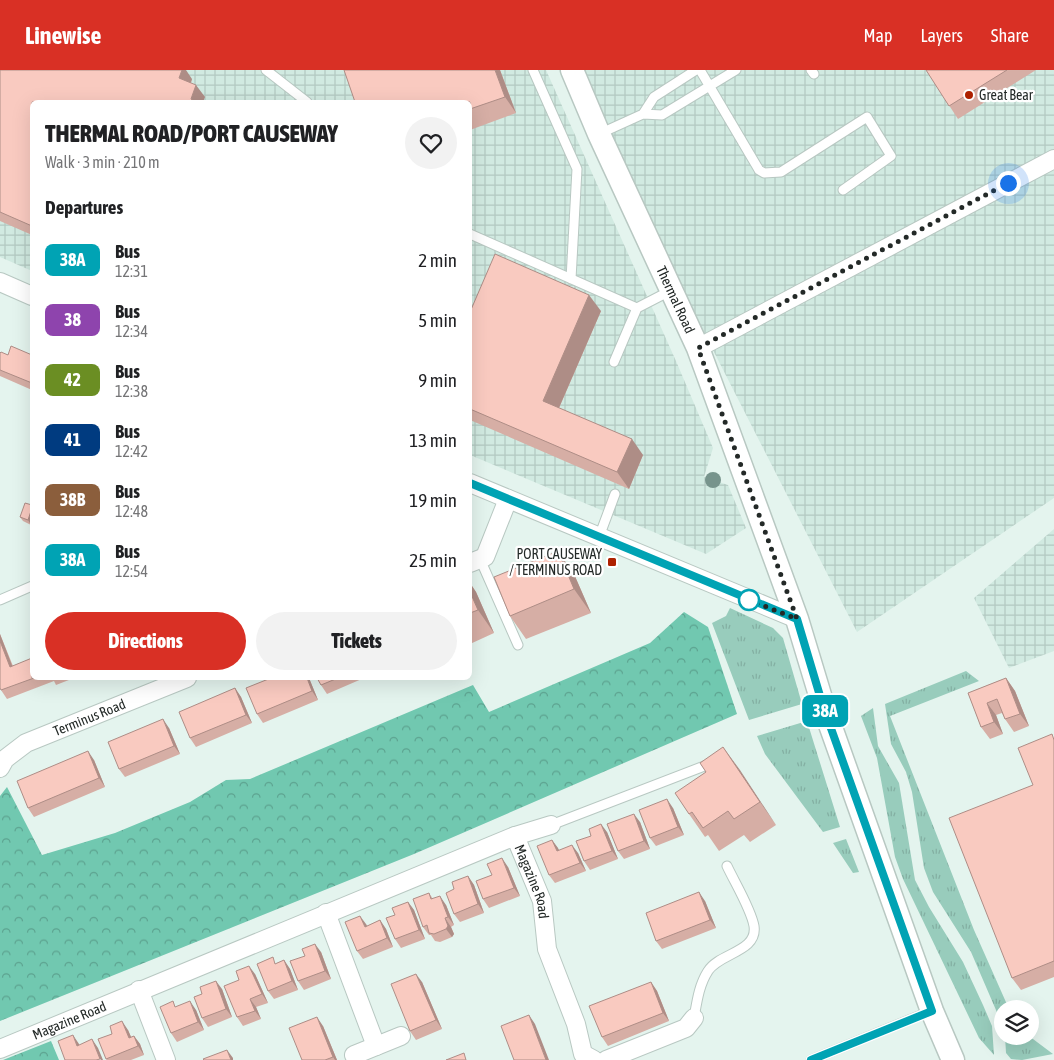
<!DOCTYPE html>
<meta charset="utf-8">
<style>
body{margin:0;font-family:"Asap Condensed",sans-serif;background:#f2f2f2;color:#202124;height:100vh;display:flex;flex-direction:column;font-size:19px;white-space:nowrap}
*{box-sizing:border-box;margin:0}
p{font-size:16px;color:#757577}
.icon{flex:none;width:28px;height:28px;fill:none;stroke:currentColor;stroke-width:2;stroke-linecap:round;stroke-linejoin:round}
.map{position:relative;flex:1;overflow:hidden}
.details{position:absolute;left:30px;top:30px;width:442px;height:580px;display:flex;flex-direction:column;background:#fff;border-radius:8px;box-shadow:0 5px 20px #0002}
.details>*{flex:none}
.badge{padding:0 10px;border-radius:8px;font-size:18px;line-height:32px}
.tools{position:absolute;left:994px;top:930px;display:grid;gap:10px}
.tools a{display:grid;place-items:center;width:45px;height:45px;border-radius:50%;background:#fff;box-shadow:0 5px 20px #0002;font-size:25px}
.you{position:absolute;width:25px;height:25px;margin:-12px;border:4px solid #fff;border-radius:50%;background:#1a73e8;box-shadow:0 0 0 8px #1a73e833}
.map>.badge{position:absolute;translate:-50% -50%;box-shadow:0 0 0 2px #fff}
h2{padding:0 15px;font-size:19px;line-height:45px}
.round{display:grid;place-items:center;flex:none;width:52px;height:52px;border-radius:26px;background:#f2f2f2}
.summary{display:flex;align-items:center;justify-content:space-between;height:85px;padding:0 15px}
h1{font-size:24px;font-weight:800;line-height:38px}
.button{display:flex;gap:10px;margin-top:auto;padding:10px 15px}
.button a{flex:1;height:58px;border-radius:30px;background:#d93025;color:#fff;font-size:20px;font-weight:800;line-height:58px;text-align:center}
.button a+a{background:#f2f2f2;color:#202124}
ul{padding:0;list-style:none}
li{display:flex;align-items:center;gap:15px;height:60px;padding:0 15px}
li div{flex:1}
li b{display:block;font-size:19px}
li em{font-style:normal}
li .badge{min-width:55px;font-weight:700;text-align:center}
header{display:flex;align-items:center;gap:30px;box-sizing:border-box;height:70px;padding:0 25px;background:#d93025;color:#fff}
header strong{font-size:24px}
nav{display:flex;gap:28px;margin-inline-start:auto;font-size:18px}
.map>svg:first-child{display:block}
.industrial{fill:url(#industrial-grid)}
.grass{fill:url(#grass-tufts)}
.forest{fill:url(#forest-crowns)}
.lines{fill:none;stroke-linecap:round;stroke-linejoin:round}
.service-casing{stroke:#b8c8c2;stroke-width:11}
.minor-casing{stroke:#b8c8c2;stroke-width:20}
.tertiary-casing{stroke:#b8c8c2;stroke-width:25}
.service{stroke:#fff;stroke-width:9}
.minor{stroke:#fff;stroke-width:18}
.tertiary{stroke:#fff;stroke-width:22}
.tree{fill:#77948c}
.wall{fill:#d6aea5}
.shaded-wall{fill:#ae8d86}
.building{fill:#f9cac0;stroke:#ae8d86}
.line-casing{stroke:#fff;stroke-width:11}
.line{stroke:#00a3b4;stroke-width:8}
.walk{stroke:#232927;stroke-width:5;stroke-dasharray:0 9}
.poi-dot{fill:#ae2100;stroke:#fff;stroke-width:2}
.stop-dot{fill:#fff;stroke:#00a3b4;stroke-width:2.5}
.labels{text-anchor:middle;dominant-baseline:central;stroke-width:4.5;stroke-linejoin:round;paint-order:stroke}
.poi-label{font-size:14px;fill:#232927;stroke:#fff;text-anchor:start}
.street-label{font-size:14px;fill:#232927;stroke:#fff}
</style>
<header>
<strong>Linewise</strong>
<nav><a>Map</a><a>Layers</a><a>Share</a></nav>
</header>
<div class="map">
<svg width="1054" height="990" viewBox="0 0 1054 990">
<defs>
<pattern id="industrial-grid" width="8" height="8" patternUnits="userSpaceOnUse" patternTransform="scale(1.25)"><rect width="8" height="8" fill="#d1eae1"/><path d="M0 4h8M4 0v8" fill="none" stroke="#b3c9c1"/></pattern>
<pattern id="grass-tufts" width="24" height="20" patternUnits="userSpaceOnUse" patternTransform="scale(1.25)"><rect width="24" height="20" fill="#98ccbc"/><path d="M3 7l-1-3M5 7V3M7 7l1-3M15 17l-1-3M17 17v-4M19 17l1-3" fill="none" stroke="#83afa2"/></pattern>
<pattern id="forest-crowns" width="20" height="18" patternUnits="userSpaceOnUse" patternTransform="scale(1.25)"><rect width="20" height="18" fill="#71c8b0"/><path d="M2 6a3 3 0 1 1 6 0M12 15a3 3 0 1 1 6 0" fill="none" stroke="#5ca28f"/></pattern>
</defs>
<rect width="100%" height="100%" fill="#e4f4ee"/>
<!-- industrial -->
<path class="industrial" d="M0 0H546L676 291 713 378 704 407 728 415 746 458 706 484 470 385V32H32V201L0 187Z
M570 0H1054V428L857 562Z
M1054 459V581L1009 598 974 528Z"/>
<!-- grass -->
<path class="grass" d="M730 538 773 558 783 568 802 634 749 650 712 553 726 546Z
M966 601 979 611 890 646 974 860 1009 939H1002V954L971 882 933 822 924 798 912 722 906 702 891 674 885 634Z
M873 638 878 676 899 713 915 810 929 837 963 892 983 935 992 956 994 985 979 968 903 809 895 787 877 688 861 646Z
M807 651 840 757 823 762 765 684 757 666Z
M846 769 859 802 853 803 833 773Z
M1005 966H1029L1053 984 1022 990 1011 989 1006 983Z"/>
<!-- forest -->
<path class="forest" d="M684 542 708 557 737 644 414 784 0 951V726L7 717 42 785 115 763 190 732 226 710 250 709 473 615 489 642 650 573Z
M51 971 59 990H3Z"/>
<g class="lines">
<defs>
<path id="service" d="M266 0 307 32
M533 0 577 99 571 209
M700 0 759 100 764 103 781 102 867 47 891 86 843 120
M811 0 814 4
M643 44 654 27 696 0
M599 64 643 44 662 45 736 0
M470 164 637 238 672 220
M614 292 637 238
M599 467 615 424
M480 489 518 575
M0 530 32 516
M551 755 712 693
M694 948C697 931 699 915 708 901 719 883 758 882 754 856 751 839 735 813 727 796
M811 990 931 941"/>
<g id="minor">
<path d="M0 212 32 226"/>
<path d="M698 278 1054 89"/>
<path d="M470 413 797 549"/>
<path d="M470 493 485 487 508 429"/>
<path id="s1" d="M0 698 5 689 26 673 187 608"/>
<path id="s2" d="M515 766 542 831 547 879 576 954 583 984 594 990"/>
<path d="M326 843 376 976"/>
<path d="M139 920 166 990"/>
<path id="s3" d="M0 979 515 766 551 755"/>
<path d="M354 985 401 966"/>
<path d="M606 990 686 958 694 948"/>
</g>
<g id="tertiary">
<path id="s4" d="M572 0 599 64 698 278 797 549 823 635 932 941 953 990"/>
</g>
</defs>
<!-- service casing -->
<use href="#service" class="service-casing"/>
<!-- minor casing -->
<use href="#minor" class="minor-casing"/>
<!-- tertiary casing -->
<use href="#tertiary" class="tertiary-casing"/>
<!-- service -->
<use href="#service" class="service"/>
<!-- minor -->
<use href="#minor" class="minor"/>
<!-- tertiary -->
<use href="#tertiary" class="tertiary"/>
</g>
<!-- trees -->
<circle class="tree" cx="713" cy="410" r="8"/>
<!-- wall -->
<path class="wall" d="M0 0 192 9 191 13 205 27 32 32V165L0 151Z
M500 0 516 43 470 60V32Z
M926 0H1036L958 49Z
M601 241 559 338 643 385 629 419 470 350V242Z
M0 283 8 285H32V320L0 306Z
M32 435V454V453L31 455 23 451 20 447Z
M574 504 591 543 526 569 510 546Z
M470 513 476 522 494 563 470 574Z
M0 564 13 596 32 608H74L56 615 54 611 7 629 1 620Z
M271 608H309L318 630 263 653 257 644Z
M317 608H364L327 624 321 615Z
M1006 608 1015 621 1029 656 1014 662 1005 649 1002 643 996 645 1003 664 990 669 981 657 968 623Z
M235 618 241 627 252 653 196 677 190 668Z
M169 658 180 684 125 707 119 699Z
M1054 667V907L1021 920 1012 908 1033 715Z
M723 677 776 755 750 772 744 765 719 781 708 765 705 767 689 744 706 702Z
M94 690 105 717 34 747 28 738Z
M673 738 684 765 656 776 650 768Z
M640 752 650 779 624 789 618 781Z
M607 762 618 789 590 800 584 791Z
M552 770 559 780 578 783 586 801 555 813 549 805Z
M508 797 520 826 489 838 483 829 492 805Z
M468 806 474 815 484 843 460 852 454 844V819Z
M429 823 433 829 446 835 454 855 451 857 454 864 452 867 440 872 435 871 431 865H429L423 857Z
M705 831 716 858 662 879 656 871Z
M408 832 414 840 425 869 401 878 395 869V845Z
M380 850 386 859 393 877 363 889 357 881 366 854 367 856Z
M321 882 331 909 304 920 298 911Z
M284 890 290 899 298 920 274 929 268 921 277 893Z
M255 904 268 933 256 937 261 949 243 956 237 947Z
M422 912 442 959 416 970 410 961Z
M651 912 657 921 669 951 608 976 602 967Z
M222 919 232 947 208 957 202 948Z
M177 937 196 940 204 960 177 972 171 963Z
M323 956 337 990H302Z
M128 960 131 967 134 966 140 974 144 985 131 990H107L106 989Z"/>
<!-- shaded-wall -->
<path class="shaded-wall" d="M182 0H186L192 9 188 21 179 8Z
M495 0H500L516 43 505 27Z
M196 15 205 27 203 32H193L191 29Z
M589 225 601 241 555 347 543 331Z
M632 369 643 385 629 419 617 402Z
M32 438V450L31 455 28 450Z
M558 481 574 504 591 543 574 519Z
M470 513 476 522 494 563 478 540 470 522Z
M0 564 16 606 10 597 0 571Z
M307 608H309L318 630 312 621Z
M1006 608 1015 621 1029 656 1020 644Z
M235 618 241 627 252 653 246 645Z
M987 633 996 645 1003 664 994 652Z
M163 649 169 658 180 684 174 676Z
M723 677 740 700 776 755 760 732Z
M88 681 94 690 105 717 99 708Z
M667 729 673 738 684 765 678 757Z
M634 744 640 752 650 779 644 771Z
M601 754 607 762 618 789 612 781Z
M552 770 558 778 563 790 557 781Z
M572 775 578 783 586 801 580 793Z
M502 788 508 797 520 826 514 818Z
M468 806 474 815 484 843 478 834Z
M699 822 705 831 716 858 710 850Z
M440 826 446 835 454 855 448 847Z
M408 832 414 840 425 869 419 860Z
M360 846 366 854 371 865 365 857Z
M445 848 451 857 454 864 452 867 446 859Z
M380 850 386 859 393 877 387 868Z
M315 874 321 882 331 909 325 901Z
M284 890 290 899 298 920 292 911Z
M249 896 255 904 268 933 262 924Z
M416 904 422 912 442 959 436 950Z
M216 911 222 919 232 947 226 939Z
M651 912 657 921 669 951 663 943Z
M250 929 256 937 261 949 255 941Z
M190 931 196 940 204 960 198 952Z
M529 945 535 954 549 990H546Z
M317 947 323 956 337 990H335L333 987Z
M122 951 128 960 135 976 129 968Z
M73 965 79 974 83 984 77 976Z
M134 966 140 974 144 985 138 976Z
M92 969 98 978 103 990H101L100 989Z
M227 980 233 988V990H231Z"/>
<!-- building -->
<path class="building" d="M0 0H182L179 8 196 15 191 29 196 32H32V156L0 142Z
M344 0H495L505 27 470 39V32H355Z
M926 0H1007L949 36Z
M495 184 589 225 543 331 632 369 617 402 470 339V242Z
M11 276 32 285V313L0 300V283L1 282 8 285Z
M25 433 32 435V438L28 450 20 447Z
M558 481 574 519 510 546 494 507Z
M470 522 478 540 470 543Z
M0 571 10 597 32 588V608H34L1 620 0 618Z
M271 608H307L312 621 257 644 246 618Z
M317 608H338L321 615Z
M1006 608 1020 644 1005 649 997 629 987 633 994 652 981 657 968 623Z
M235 618 246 645 190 668 179 642Z
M163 649 174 676 119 699 108 672Z
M1052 664 1054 670V891L1012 908 949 748 1033 715 1018 678Z
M723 677 760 732 734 749 728 741 703 758 692 742 689 744 675 723 706 702 700 693Z
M88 681 99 708 28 738 17 711Z
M667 729 678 757 650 768 639 740Z
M634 744 644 771 618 781 607 754Z
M601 754 612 781 584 791 576 771 591 766 589 759Z
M552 770 557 781 572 775 580 793 549 805 537 776Z
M502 788 514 818 483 829 476 811 492 805 487 794Z
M468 806 478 834 454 844 446 823 454 819 452 812Z
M699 822 710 850 656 871 646 843Z
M429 823 431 829 440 826 448 847 445 848 448 856 446 859 434 864 429 863 427 855 423 857 413 829Z
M408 832 419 860 395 869 386 848 395 845 392 838Z
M360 846 365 857 380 850 387 868 357 881 345 852Z
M315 874 325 901 298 911 290 891 305 886 302 879Z
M273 887 275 894 284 890 292 911 268 921 257 894Z
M249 896 262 924 250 929 255 941 237 947 224 916 239 910 236 901Z
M416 904 436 950 410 961 391 914Z
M216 911 226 939 202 948 194 927 202 924 200 917Z
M651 912 663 943 602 967 589 936Z
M173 931 175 937 190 931 198 952 171 963 160 937Z
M529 945 546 990H514L501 956Z
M317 947 333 987 325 990H302L289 958Z
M122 951 129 968 134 966 138 976 106 989 98 969 112 964 110 956Z
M73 965 77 976 92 969 100 989 96 990H65L58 971Z
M227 980 231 990H204L203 989Z
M464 983 466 990H446Z"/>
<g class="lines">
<defs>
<path id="line" d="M470 413 797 549 823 636 932 941 811 990"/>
</defs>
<!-- line casing -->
<use href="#line" class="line-casing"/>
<!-- line -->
<use href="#line" class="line"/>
<!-- walk -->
<path class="walk" d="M749 530 797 549 698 278 1008 113"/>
</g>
<!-- markers -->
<g class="poi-dot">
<circle cx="969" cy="25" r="5"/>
<rect x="607" y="487" width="10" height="10" rx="2.5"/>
</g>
<circle class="stop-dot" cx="749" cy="530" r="10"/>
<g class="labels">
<!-- poi labels -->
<g class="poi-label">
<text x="979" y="25">Great Bear</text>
<text x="602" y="484" text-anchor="end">PORT CAUSEWAY<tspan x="602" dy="16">/ TERMINUS ROAD</tspan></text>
</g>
<!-- street labels -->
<g class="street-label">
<text stroke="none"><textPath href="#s4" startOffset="252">Thermal Road</textPath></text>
<text stroke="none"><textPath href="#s1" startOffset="105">Terminus Road</textPath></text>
<text stroke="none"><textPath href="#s2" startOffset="49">Magazine Road</textPath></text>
<text stroke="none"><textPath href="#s3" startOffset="75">Magazine Road</textPath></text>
</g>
</g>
</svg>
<div class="tools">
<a><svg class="icon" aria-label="layers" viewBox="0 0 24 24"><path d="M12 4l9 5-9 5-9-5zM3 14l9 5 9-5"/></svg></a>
</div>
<div class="you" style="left:1008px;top:113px"></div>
<b class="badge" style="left:825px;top:641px;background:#00a3b4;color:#fff">38A</b>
<section class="details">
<div class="summary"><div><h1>THERMAL ROAD/PORT CAUSEWAY</h1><p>Walk · 3 min · 210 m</p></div><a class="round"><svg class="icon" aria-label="heart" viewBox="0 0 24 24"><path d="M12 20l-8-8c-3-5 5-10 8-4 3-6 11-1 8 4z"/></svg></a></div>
<h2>Departures</h2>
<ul>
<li><span class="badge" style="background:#00a3b4;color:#fff">38A</span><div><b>Bus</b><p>12:31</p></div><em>2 min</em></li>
<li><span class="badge" style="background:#8e44ad;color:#fff">38</span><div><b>Bus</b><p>12:34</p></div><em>5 min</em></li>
<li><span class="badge" style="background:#6b8e23;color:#fff">42</span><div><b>Bus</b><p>12:38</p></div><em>9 min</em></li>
<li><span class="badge" style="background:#003b80;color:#fff">41</span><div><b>Bus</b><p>12:42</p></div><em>13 min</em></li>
<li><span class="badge" style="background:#8b5e3c;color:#fff">38B</span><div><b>Bus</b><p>12:48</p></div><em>19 min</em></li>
<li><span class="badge" style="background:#00a3b4;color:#fff">38A</span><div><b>Bus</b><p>12:54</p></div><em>25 min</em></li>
</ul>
<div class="button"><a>Directions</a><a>Tickets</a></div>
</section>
</div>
